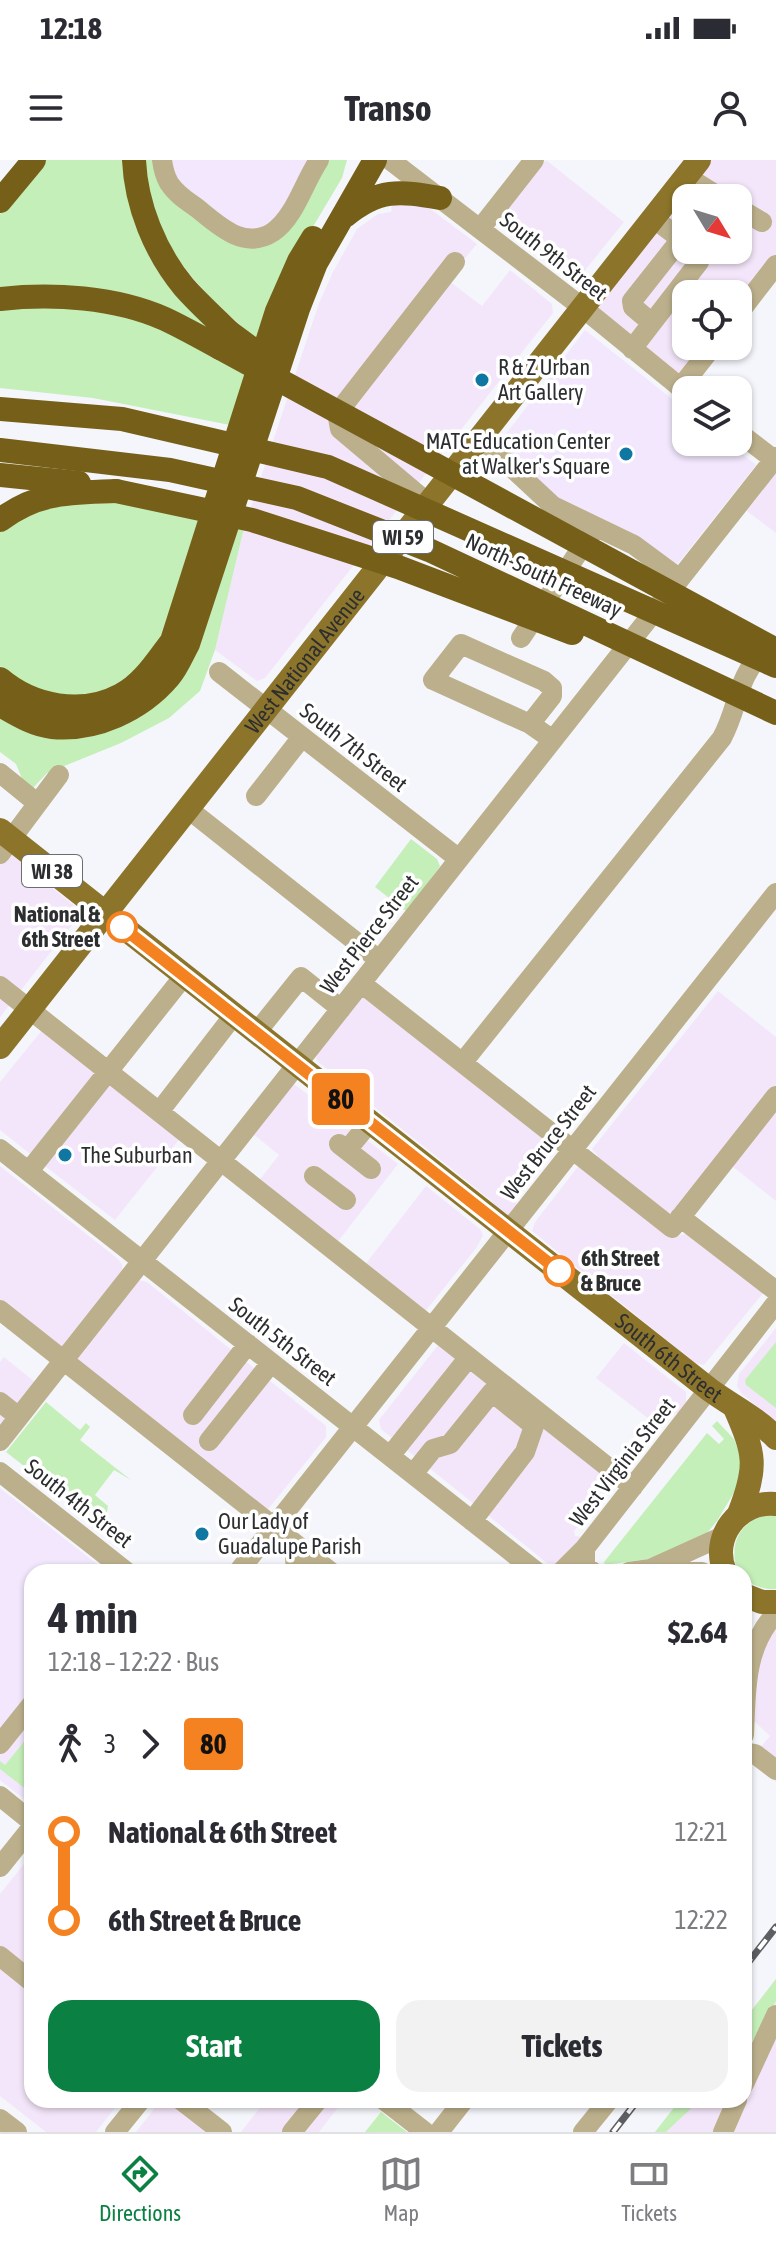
<!DOCTYPE html>
<meta charset="utf-8">
<style>
body{margin:0;font-family:"Asap Condensed",sans-serif;background:#f2f2f3;color:#2b2b33;height:100vh;display:flex;flex-direction:column;font-size:30px;white-space:nowrap}
*{box-sizing:border-box;margin:0}
p{font-size:26px;color:#7c7c81}
.icon{flex:none;width:44px;height:44px;fill:none;stroke:currentColor;stroke-width:2;stroke-linecap:round;stroke-linejoin:round}
.map{position:relative;flex:1;overflow:hidden}
.drawer{position:absolute;left:24px;top:1404px;width:728px;height:544px;display:flex;flex-direction:column;background:#fff;border-radius:24px;box-shadow:0 2px 6px #0004}
.drawer>*{flex:none}
.badge{padding:0 16px;border-radius:6px;font-size:28px;line-height:52px}
.needle{width:52px;rotate:128deg}
.fabs{position:absolute;left:672px;top:24px;display:grid;gap:16px}
.fabs a{display:grid;place-items:center;width:80px;height:80px;border-radius:16px;background:#fff;box-shadow:0 2px 6px #0004;font-size:40px}
.map>.badge{position:absolute;translate:-50% -50%;box-shadow:0 0 0 4px #fff}
.legs{display:flex;align-items:center;gap:12px;height:88px;padding:0 24px;font-size:26px}
.legs p{margin-inline-start:auto}
.head{display:flex;align-items:center;justify-content:space-between;height:136px;padding:0 24px}
h1{font-size:44px;font-weight:700;line-height:60px}
.primary-button{display:flex;gap:16px;margin-top:auto;padding:16px 24px}
.primary-button a{flex:1;height:92px;border-radius:24px;background:#0b8043;color:#fff;font-size:32px;font-weight:700;line-height:92px;text-align:center}
.primary-button a+a{background:#f2f2f3;color:#2b2b33}
ul{padding:0 24px;list-style:none}
li{display:flex;align-items:center;gap:28px;height:88px;font-size:30px}
li i{display:grid;place-items:center;width:12px;height:100%;margin:0 10px;background:currentColor}
li i::after{content:'';width:20px;height:20px;margin:-10px;border:6px solid;border-radius:50%;background:#fff}
li p{margin-inline-start:auto}
li:first-child i{background:linear-gradient(#0000 50%,currentColor 0)}
li:last-child i{background:linear-gradient(currentColor 50%,#0000 0)}
.status{display:flex;justify-content:space-between;align-items:center;height:56px;padding:0 40px;background:#fff;direction:ltr}
.status svg{height:22px;fill:currentColor}
header{display:flex;justify-content:space-between;align-items:center;height:104px;padding:0 24px;background:#fff;font-size:36px;font-weight:700}
.dock{display:flex;justify-content:space-around;align-items:center;height:112px;border-top:2px solid #e1e1e2;background:#fff;font-size:22px;color:#7c7c81}
.dock a{display:grid;justify-items:center;gap:4px}
.dock .selected{color:#0b8043}
.map>svg:first-child{display:block}
.commercial{fill:#f4e6fa;fill-rule:evenodd}
.education{fill:#f2e7fc}
.green{fill:#c5efb9}
.lines{fill:none;stroke-linecap:round;stroke-linejoin:round}
.minor{stroke:#bcb08c;stroke-width:20}
.major{stroke:#8c752a;stroke-width:24}
.highway{stroke:#766019;stroke-width:24}
.rail-casing{stroke:#5d5e61;stroke-width:7}
.rail{stroke:#fff;stroke-width:4;stroke-dasharray:12;stroke-linecap:butt}
.highway-bridge{stroke:#766019;stroke-width:24}
.line-1-casing{stroke:#fff;stroke-width:18}
.line-1{stroke:#f58220;stroke-width:12}
.poi-dot{fill:#0f77a2;stroke:#fff;stroke-width:3}
.stop-1-dot{fill:#fff;stroke:#f58220;stroke-width:4}
.labels{text-anchor:middle;dominant-baseline:central;stroke-width:7;stroke-linejoin:round;paint-order:stroke}
.shield{fill:#fff;stroke:#6c6d6e;stroke-width:2}
.shield-label{font-size:20px;font-weight:bold;fill:#2d2e30}
.street-label{font-size:22px;fill:#2d2e30;stroke:#fff}
.poi-label{font-size:22px;fill:#2d2e30;stroke:#fff;text-anchor:start}
.stop-label{font-size:22px;font-weight:bold;fill:#2d2e30;stroke:#fff;text-anchor:end}
</style>
<div class="status"><b>12:18</b><svg viewBox="0 0 49 12"><path d="M0 12V9h3v3zM5 12V6h3v6zM10 12V3h3v9zM15 12V0h3v12zM26 1h20v11H26zM47 4h2v5h-2z"/></svg></div>
<header><svg class="icon" aria-label="menu" viewBox="0 0 24 24"><path d="M4 6h16M4 12h16M4 18h16"/></svg>Transo<svg class="icon" aria-label="person" viewBox="0 0 24 24"><circle cx="12" cy="8" r="4"/><path d="M4 21q1-7 8-7t8 7"/></svg></header>
<div class="map">
<svg width="776" height="1972" viewBox="0 0 776 1972">
<rect width="100%" height="100%" fill="#f4f6fb"/>
<!-- commercial -->
<path class="commercial" d="M546 0 624 62 578 119 567 118 494 59Z
M699 0H776V105L738 154V134H686V186H713L680 228 583 148ZM686 38H738V90H686Z
M392 42 422 45 432 50 477 84 329 261 334 275 408 336 265 518 257 521 215 490 244 368 319 143 333 112 357 69 378 54 391 52Z
M510 110 552 144 553 153 418 324 345 266 348 252 449 121 482 146Z
M776 301V373L739 345Z
M0 685 82 752 0 857Z
M718 831 776 877V927L671 1060 595 1000 598 996 592 989Z
M366 832 560 983 516 1040 517 1048 511 1055 507 1056 495 1051 493 1042 316 900 317 894Z
M43 869 101 914 34 997 0 970V922Z
M111 923 181 977 115 1060 45 1006Z
M294 924 398 1004 336 1084 257 1023 279 995 253 974Z
M776 950V1041L732 1006Z
M580 1004 677 1076 689 1073 764 1132 704 1205 695 1203 532 1071 535 1062Z
M0 1006 118 1099 122 1105V1111L59 1191 0 1144Z
M426 1026 480 1069 483 1075 477 1087 423 1154 364 1106Z
M138 1120 147 1122 326 1266V1277L265 1353 73 1202Z
M776 1168V1262L742 1234 737 1226 739 1214Z
M624 1183 686 1232V1247L681 1254 670 1251 658 1266 596 1218Z
M439 1184 613 1322 574 1371 575 1376 584 1377 558 1405 547 1403 381 1269 379 1260 382 1256Z
M4 1197 35 1222 0 1267V1202Z
M776 1463V1622L749 1601 770 1576 754 1561 760 1500Z
M32 1694V1814L0 1789V1734Z
M0 1803 32 1828V1940H121L96 1972H46L0 1936Z
M776 1819V1972H655L680 1940H744V1860Z
M161 1940H174L214 1972H136Z
M266 1940H344L319 1972H241Z"/>
<!-- education -->
<path class="education" d="M151 0H339L277 107Z
M585 170 686 250V282H727L756 305 669 415 545 329 499 283Z
M0 1328 107 1412H32V1645L0 1620Z"/>
<!-- green -->
<path class="green" d="M43 0H126L128 19 220 172 0 131V54Z
M142 0H157L160 19 253 86 329 0H347L342 18 295 97 262 184C219 147 176 110 154 55 147 38 145 18 142 0Z
M34 141 131 154 252 215 235 266 93 238 0 228V146Z
M119 341 205 358 171 462 146 506 103 534 54 537 11 517 0 506V372L32 348Z
M237 366 244 368 215 490 200 531 169 558 121 583 47 613 32 629 23 621 16 604 0 592V552L97 573Z
M411 679 437 699 440 706 407 752 375 727Z
M776 1182V1248L746 1225 745 1220Z
M46 1242 80 1270 86 1263 90 1267 80 1280 131 1320 114 1310 95 1335 108 1346 105 1363 102 1367 6 1292Z
M717 1261 734 1279 742 1300 739 1324 717 1361 707 1373 662 1397 605 1405 604 1402 707 1273 719 1284 724 1279 712 1266Z
M767 1355 776 1356V1429C764 1430 756 1426 746 1421L744 1412 737 1410C729 1384 739 1362 767 1355Z
M32 1572V1634L0 1609V1601L5 1605Z
M776 1819V1841L744 1895V1860Z
M680 1940H700L666 1972H655Z
M381 1952 407 1972H365Z"/>
<g class="lines">
<!-- minor -->
<path class="minor" d="M162 0C163 8 165 16 169 23 176 34 187 41 197 48 218 65 244 91 273 72 295 57 304 22 319 0
M390 0 583 148 686 232
M686 16 721 38
M738 48 762 62
M653 58 686 83
M480 69 534 0
M738 154 776 105
M652 163 633 147 632 141 681 79
M632 189 699 102 700 96 695 90
M680 228 713 186
M738 272 776 301
M480 278 553 346 634 385 680 419
M429 344 340 269 338 258 346 242 455 102
M521 478 590 375
M219 512 459 699
M530 564 552 536V528L544 521 461 484 433 520 530 564 553 580
M0 613 37 643
M256 636 302 577
M187 648 379 800
M0 694 59 615
M361 823 672 1068 776 936
M0 826 633 1327
M256 873 301 817 341 849
M463 902 722 578C740 544 735 520 765 489
M159 952 234 855
M339 984 371 1009
M0 989 537 1412
M347 990 370 962
M29 1011 184 816
M314 1016 346 1040
M680 1057 776 1131
M0 1150 331 1412
M0 1242 19 1257
M193 1255 248 1184
M0 1281 776 297
M209 1281 271 1203
M390 1296 469 1197
M0 1312 127 1412
M413 1314 433 1289 450 1284 492 1232 534 1266 525 1292 472 1361
M294 1383 296 1412
M585 1388V1406L593 1412
M650 1409 723 1376
M238 1412 776 733
M561 1412 585 1388 776 1143
M629 1412 650 1409 702 1412
M744 1575C746 1532 744 1487 776 1453
M0 1584 32 1544
M744 1592 755 1594 776 1610
M0 1636 32 1662
M0 1707 32 1667
M0 1796 32 1822
M744 1924 776 1855
M181 1940 222 1972
M384 1940 425 1972
M0 1959 17 1972
M115 1972 141 1940
M292 1972 318 1940
M439 1972 464 1940
M583 1972 609 1940
M723 1972 737 1940"/>
<!-- major -->
<g class="major">
<path id="s1" d="M0 670 710 1230C732 1246 757 1258 776 1278"/>
<path id="s2" d="M0 887 699 0"/>
<path d="M735 1248C755 1294 758 1306 739 1354"/>
<path d="M725 1412C710 1377 739 1340 776 1344"/>
<path d="M744 1435 762 1442H776"/>
</g>
<!-- highway -->
<path class="highway" d="M134 0C136 45 155 92 184 127 198 143 214 157 229 172
M0 41 34 0
M345 56C379 28 399 31 440 38
M0 139C52 133 116 137 165 159 184 168 202 178 220 188
M0 315 79 323
M0 360C39 331 70 333 116 331
M0 519C33 547 82 556 121 535 143 524 158 499 172 481L277 151 299 101 313 78
M0 545C16 554 33 565 52 567 95 571 141 550 169 517 177 508 182 495 188 484L298 149 316 103 375 0"/>
<defs>
<path id="rail" d="M744 1808 776 1767
M613 1972 638 1940"/>
</defs>
<!-- rail casing -->
<use href="#rail" class="rail-casing"/>
<!-- rail -->
<use href="#rail" class="rail"/>
<!-- highway-bridge -->
<path class="highway-bridge" d="M229 172 263 197
M220 188 776 490
M0 249 122 259 328 307 776 506
M0 290 170 310 297 338 429 390 776 553
M116 331 252 360 398 407 572 473"/>
</g>
<g class="lines">
<defs>
<path id="line-1" d="M122 767 559 1111"/>
</defs>
<!-- line-1 casing -->
<use href="#line-1" class="line-1-casing"/>
<!-- line-1 -->
<use href="#line-1" class="line-1"/>
</g>
<!-- markers -->
<g class="poi-dot">
<circle cx="482" cy="220" r="8"/>
<circle cx="626" cy="294" r="8"/>
<circle cx="65" cy="995" r="8"/>
<circle cx="202" cy="1374" r="8"/>
</g>
<g class="stop-1-dot">
<circle cx="122" cy="767" r="14"/>
<circle cx="559" cy="1111" r="14"/>
</g>
<g class="labels">
<!-- shield labels -->
<g class="shield">
<rect x="373" y="361" width="60" height="32" rx="6"/>
<rect x="22" y="695" width="60" height="32" rx="6"/>
</g>
<g class="shield-label">
<text x="403" y="377">WI 59</text>
<text x="52" y="711">WI 38</text>
</g>
<!-- street labels -->
<g class="street-label">
<text transform="translate(554 96) rotate(38)">South 9th Street</text>
<text transform="translate(544 415) rotate(25)">North-South Freeway</text>
<text stroke="none"><textPath href="#s2" startOffset="492">West National Avenue</textPath></text>
<text transform="translate(354 587) rotate(38)">South 7th Street</text>
<text transform="translate(369 774) rotate(-52)">West Pierce Street</text>
<text transform="translate(548 982) rotate(-52)">West Bruce Street</text>
<text transform="translate(283 1181) rotate(38)">South 5th Street</text>
<text stroke="none"><textPath href="#s1" startOffset="852">South 6th Street</textPath></text>
<text transform="translate(622 1302) rotate(-52)">West Virginia Street</text>
<text transform="translate(79 1343) rotate(38)">South 4th Street</text>
</g>
<!-- poi labels -->
<g class="poi-label">
<text x="498" y="207">R &amp; Z Urban<tspan x="498" dy="25">Art Gallery</tspan></text>
<text x="610" y="281" text-anchor="end">MATC Education Center<tspan x="610" dy="25">at Walker's Square</tspan></text>
<text x="81" y="995">The Suburban</text>
<text x="218" y="1361">Our Lady of<tspan x="218" dy="25">Guadalupe Parish</tspan></text>
</g>
<!-- stop labels -->
<g class="stop-label">
<text x="100" y="754">National &amp;<tspan x="100" dy="25">6th Street</tspan></text>
<text x="581" y="1098" text-anchor="start">6th Street<tspan x="581" dy="25">&amp; Bruce</tspan></text>
</g>
</g>
</svg>
<div class="fabs">
<a><svg class="needle" viewBox="-14 -14 28 28"><path d="M0-13l5 13h-10z" fill="#e53935"/><path d="M0 13l5-13h-10z" fill="#7c7c81"/></svg></a>
<a><svg class="icon" aria-label="locate" viewBox="0 0 24 24"><circle cx="12" cy="12" r="6"/><path d="M12 2v4M12 18v4M2 12h4M18 12h4"/></svg></a>
<a><svg class="icon" aria-label="layers" viewBox="0 0 24 24"><path d="M12 4l9 5-9 5-9-5zM3 14l9 5 9-5"/></svg></a>
</div>
<b class="badge" style="left:341px;top:939px;background:#f58220;color:#111">80</b>
<section class="drawer">
<div class="head"><div><h1>4 min</h1><p>12:18 – 12:22 · Bus</p></div><b>$2.64</b></div>
<div class="legs"><svg class="icon" aria-label="walk" viewBox="0 0 24 24"><circle cx="13" cy="4" r="2"/><path d="M13 8l-2 6 4 7M11 14l-3 7M7 12l3-4h3l4 4"/></svg>3<svg class="icon" aria-label="forward" viewBox="0 0 24 24"><path d="M9 5l7 7-7 7"/></svg><b class="badge" style="background:#f58220;color:#111">80</b></div>
<ul>
<li><i style="color:#f58220"></i><b>National &amp; 6th Street</b><p>12:21</p></li>
<li><i style="color:#f58220"></i><b>6th Street &amp; Bruce</b><p>12:22</p></li>
</ul>
<div class="primary-button"><a>Start</a><a>Tickets</a></div>
</section>
</div>
<nav class="dock">
<a class="selected"><svg class="icon" aria-label="directions" viewBox="0 0 24 24"><path d="M12 3l9 9-9 9-9-9zM9 14v-3h6M13 9l2 2-2 2"/></svg>Directions</a>
<a><svg class="icon" aria-label="map" viewBox="0 0 24 24"><path d="M3 6l6-2 6 2 6-2v14l-6 2-6-2-6 2zM9 4v14M15 6v14"/></svg>Map</a>
<a><svg class="icon" aria-label="tickets" viewBox="0 0 24 24"><path d="M3 7h18v10H3zM15 7v10"/></svg>Tickets</a>
</nav>
